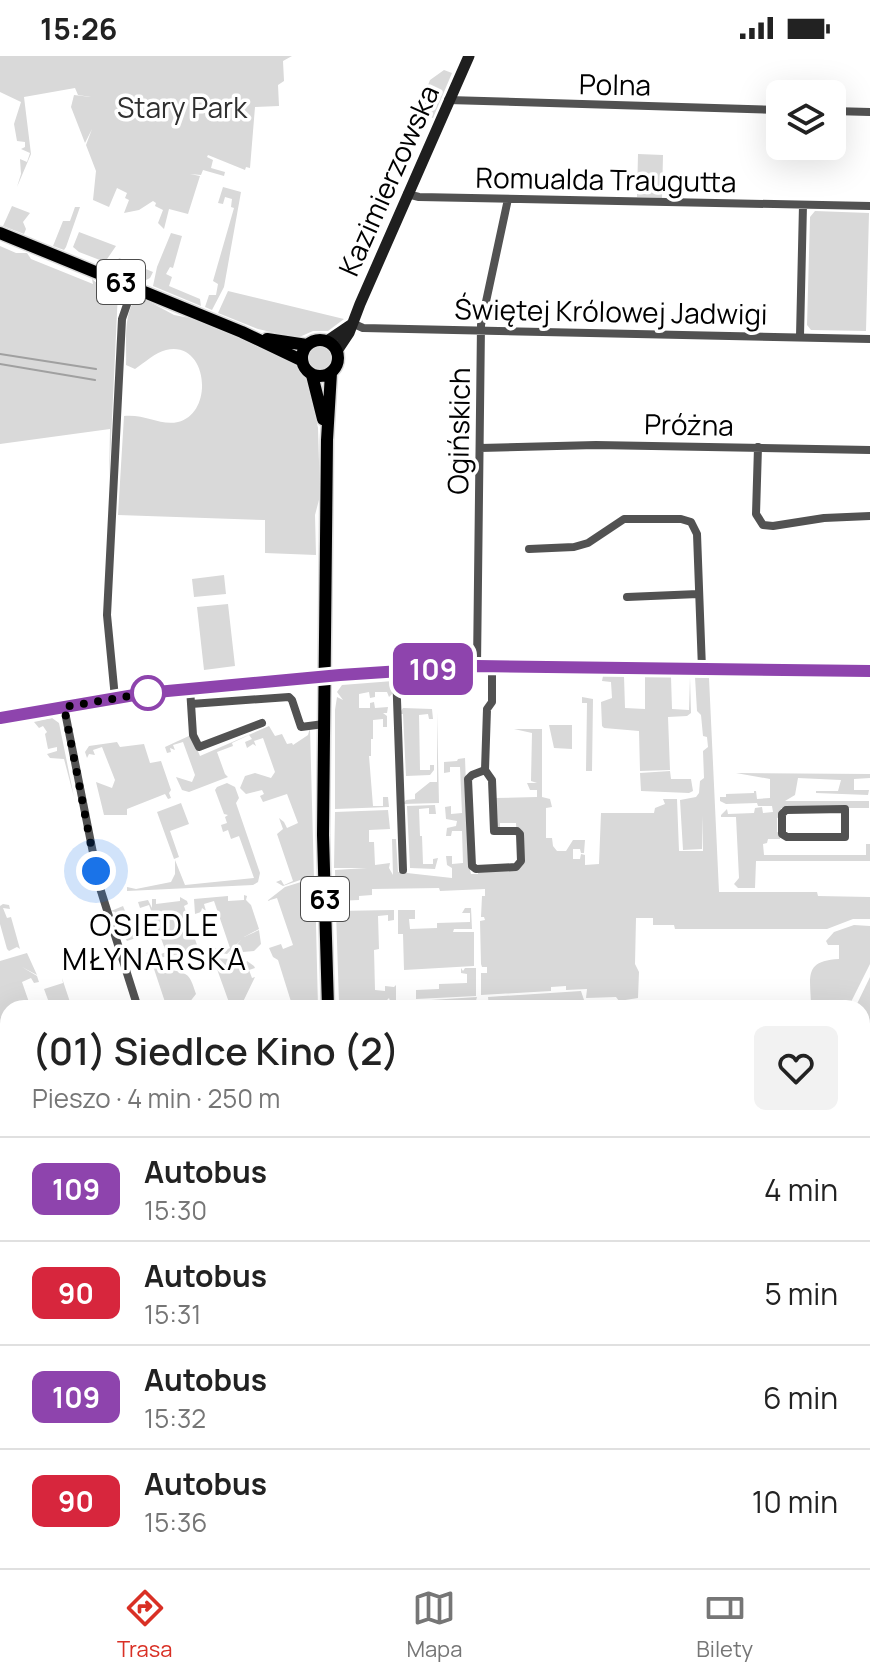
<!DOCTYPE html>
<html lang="pl">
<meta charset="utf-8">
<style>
body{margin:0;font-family:Manrope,sans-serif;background:#f2f2f2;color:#222;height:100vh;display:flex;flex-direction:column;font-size:30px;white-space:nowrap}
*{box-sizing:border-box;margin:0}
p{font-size:26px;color:#767676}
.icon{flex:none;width:44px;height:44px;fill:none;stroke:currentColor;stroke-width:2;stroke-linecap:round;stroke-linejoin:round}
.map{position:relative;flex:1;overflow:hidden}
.sheet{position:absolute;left:0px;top:944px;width:870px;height:568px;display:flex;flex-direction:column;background:#fff;border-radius:24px 24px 0 0;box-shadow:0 8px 32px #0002}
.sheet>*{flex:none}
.badge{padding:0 16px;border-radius:12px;font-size:28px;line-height:52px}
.controls{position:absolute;left:766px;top:24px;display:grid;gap:16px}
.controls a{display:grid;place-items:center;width:80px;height:80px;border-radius:12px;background:#fff;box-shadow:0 8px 32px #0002;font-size:40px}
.you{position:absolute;width:40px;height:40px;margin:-20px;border:6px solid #fff;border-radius:50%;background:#1a73e8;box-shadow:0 0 0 12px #1a73e833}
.map>.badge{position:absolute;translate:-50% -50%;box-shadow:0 0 0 4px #fff}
.round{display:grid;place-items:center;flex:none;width:84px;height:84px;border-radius:12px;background:#f2f2f2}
.headline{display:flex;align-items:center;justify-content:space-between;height:136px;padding:0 32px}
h1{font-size:38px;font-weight:600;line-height:60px}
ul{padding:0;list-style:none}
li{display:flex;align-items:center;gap:24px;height:104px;padding:0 32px;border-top:2px solid #e0e0e0}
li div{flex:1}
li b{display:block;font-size:30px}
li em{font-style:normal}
li .badge{min-width:88px;font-weight:700;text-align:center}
.status{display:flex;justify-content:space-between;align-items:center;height:56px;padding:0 40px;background:#fff;direction:ltr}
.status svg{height:22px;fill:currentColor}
.tab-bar{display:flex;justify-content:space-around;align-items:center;height:112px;border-top:2px solid #e0e0e0;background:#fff;font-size:22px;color:#767676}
.tab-bar a{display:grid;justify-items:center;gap:4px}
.tab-bar .on{color:#d93025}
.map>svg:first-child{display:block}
.green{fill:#d9d9d9}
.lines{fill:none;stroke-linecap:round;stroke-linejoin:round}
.stream{stroke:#a0a0a0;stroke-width:2}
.primary-casing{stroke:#dbdbdb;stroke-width:15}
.minor{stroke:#525252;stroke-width:8}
.tertiary{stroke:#525252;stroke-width:10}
.secondary{stroke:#1f1f1f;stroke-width:11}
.primary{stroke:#000;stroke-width:12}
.line-casing{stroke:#fff;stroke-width:18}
.line{stroke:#8e44ad;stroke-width:12}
.walk{stroke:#000;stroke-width:8;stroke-dasharray:0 14.4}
.stop-dot{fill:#fff;stroke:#8e44ad;stroke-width:4}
.labels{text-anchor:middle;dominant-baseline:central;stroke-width:7;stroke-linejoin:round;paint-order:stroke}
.shield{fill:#fff;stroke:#4c4c4c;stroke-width:2}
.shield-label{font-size:26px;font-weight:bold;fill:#000}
.street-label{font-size:28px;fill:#000;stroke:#fff}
.park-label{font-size:28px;fill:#303030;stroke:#fff}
.neighbourhood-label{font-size:30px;letter-spacing:2px;fill:#000;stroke:#fff}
</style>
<div class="status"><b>15:26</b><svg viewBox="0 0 49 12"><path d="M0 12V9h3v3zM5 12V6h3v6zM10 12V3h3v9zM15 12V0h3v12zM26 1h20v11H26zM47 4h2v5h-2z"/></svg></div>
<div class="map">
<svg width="870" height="1512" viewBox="0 0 870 1512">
<rect width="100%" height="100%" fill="#fff"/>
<!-- green -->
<path class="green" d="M0 0H292L283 5 284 25 278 29 279 50 255 51 250 112 246 111 245 114 208 99 207 101 213 104 211 112 225 116 224 120 203 114 201 119 190 118 200 120 188 158 169 153 164 173 158 167 163 154 155 150 156 147 153 145 139 154 124 157 129 144 125 142 127 137 117 132 109 151 93 144 96 115 86 89 92 73 85 87 71 51 74 39 91 41 78 39 75 32 24 41 31 98 17 131 21 118 20 103 27 106 30 97 21 93 25 91V86L17 85 14 68 21 46 0 36Z
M444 14 452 17 433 62 417 57 416 54 419 52 430 24Z
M638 98 663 99 662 142 637 141Z
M223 131 241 136 224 231 212 254 205 251 209 239H216L218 228 213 225 234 152 231 151 232 143 225 141 223 148 218 147Z
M12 150 30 157 23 166 26 173 24 178 3 170Z
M75 151H80L66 191 64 194 53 190 63 165H70Z
M815 155 869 157 866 275 811 274 807 269 810 161Z
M79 176 116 190 105 206 79 196 73 191Z
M171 177 182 180 173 212 170 211 166 218 172 221 169 230 200 243 201 250 153 230 157 211Z
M0 190 16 197H27L31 203 93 228 92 223 98 228 118 236 109 426 110 373 0 388Z
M119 202 153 216 150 222 142 226 116 215 115 210Z
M228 235 344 263 328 275H313L297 282 258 273 218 257Z
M139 240 174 259 200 264 224 274 294 307 309 326 318 372 320 440 315 459 316 499 265 497V464L118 459 124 360C146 358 160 370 178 366 215 357 208 284 166 294 156 296 144 307 135 313L126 309C127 289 122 253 139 240Z
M305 302a14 14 0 1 1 28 0a14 14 0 1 1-28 0Z
M224 519 226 538 194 541 192 523Z
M228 548 235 610 204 614 197 551Z
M603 620H624L625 652 645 653V620L671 621 672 653 689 654 690 621 691 657 687 660 668 661 670 714 640 715 639 675 604 672 602 670 601 646 612 642 611 626 602 625Z
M695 621 709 622 719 836H817L818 840 870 841V863H853L827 873H675L674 869H653V862H636L635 908 639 916 638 942 619 945 616 941 586 942 587 933 566 934V930L551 931V935L481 939V917H487V911H482L481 908 480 865 485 864 484 861H481L482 840H485V833L440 835 439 832 372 833V839L359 840V844L336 845 335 814 367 812H334L335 756 388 754 390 773 369 774V786H374L375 809 390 807 389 812 393 819 392 783H396L398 816 452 822V812L447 809 446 800H452V808L463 807 462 775H452L451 780H446L447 772 456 770 457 765 446 763 445 751 451 750V758L462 757 460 711H450V716L444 717V706L457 705 458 703 465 702 469 810 471 818H478V815L518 813 516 767H500V772L497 771 494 742 537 741V734H530L527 727H537L531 725 532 677 514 673H542V741L550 743 552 751 546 752V782H552L553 790 557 795H566L573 784H585L584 797H581L580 793H573V803H580L581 798 585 799V809L599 808 601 757H654L655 752 665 748 663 743H677L679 795H703L702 759V793L683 794 680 744 696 741 699 737 700 725 704 722 703 695 708 691 707 681 703 680 701 659 697 655Z
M393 625V637L389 641 387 636H375V641L370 642 369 636 359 638V652H370V647L374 646 375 652 388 651 387 657H383L387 660V671H383V663L373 664V683H371V700H369L373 750H383V741H388L389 751 335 753V654L337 641 343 644 337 636 342 629Z
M582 641 593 643 592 715H586L587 647H582Z
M403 652 432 653 433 663H429L428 658 419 659 420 714H430V709H434V714L430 719 406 720 403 658H399Z
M437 656 439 747 403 748 406 744 415 743V738L430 726H437Z
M52 662 59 667 74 741 64 703 50 702 47 698 57 695V691L48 693 45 678 47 676 43 670 39 672 34 666Z
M549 669H572V693L554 692Z
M269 670 275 680 282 678 287 688 292 687 293 689 308 679 310 672 314 823H303L283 830 276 826 281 824 284 829 293 825 277 778 283 773 279 762 284 766 287 772 298 767 287 738 263 746 260 740 264 738 262 734 246 738 240 732 245 720 255 717 271 722 275 716 263 682 254 685 256 690 253 688 247 692 245 686 252 683 249 679 232 687 233 690 217 696 225 718 228 721 189 736 182 734 176 721 192 726 195 719 183 686 173 689 175 694 170 692 171 696 167 697 165 691 191 679 200 700Z
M117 686 120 691 144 688 150 707 161 705 171 734 169 737 171 742 168 743 165 738 127 753V759H104L96 726 112 732 115 724 102 691 93 694 95 699 89 698 87 702 85 696 89 690Z
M670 715 671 723H691L693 735 689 737 641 735 640 717Z
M736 717 870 718V722L854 723V734H869L868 739 816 737V735H838L841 724 798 722 795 739 785 745H869V752H781L780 761 777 762V776L780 777V783H768L767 787 763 788 764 799H866V788H870V805H756L755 832H738L734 828 739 822 736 761H721V759L727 753 728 758 754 757 755 752 762 751 763 757 773 756 772 750H758L757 747 726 748 720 745V741H726V738L754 737V735H756L757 743 770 742V723Z
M227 727 235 731 239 742 236 747 260 817 258 826 253 829 127 835V831L136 833 171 826 175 818V804L185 829 254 822 239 780 231 783 228 774 223 776 221 769 227 767 225 761 228 759 224 758 215 734 217 731Z
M181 747 189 768 170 775 179 801 174 803 157 756Z
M435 749 436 758H429V752L419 753 420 780H422L423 808H433V803L438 802 435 813 410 812 407 750Z
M301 826 315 827 318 952H293L278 904 273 901 269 892 281 888 283 893 293 889 277 842 267 845 285 831Z
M244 839 247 840 246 844 251 849 259 873 244 881 259 874 261 888 254 895 243 896 241 900 229 898 241 884 227 898 210 895 219 891 221 896 230 892 214 845 204 848 206 855 202 852 201 856 195 858 194 843 228 840V845L244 844Z
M180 841 187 845 188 848 184 850 197 889C186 897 159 907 146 897L154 895 156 900 166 896 149 849 140 852 138 846 148 844 152 852V843H156V848L180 845Z
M3 848 9 849 10 853 3 852 7 862 11 861 20 893 17 891 9 895 7 893 0 868V850Z
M123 850 136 882 127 885 121 876 124 873 120 872 115 856 111 855Z
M465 852H471L472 873H454L453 876H474V910L404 914 403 878H398V854H415V863H409L410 873 437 872V867L470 866V857H462Z
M394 854V864L388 865V859L378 860 379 893 374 894 375 934 385 935V930L394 931 396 929V944L390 945 389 942 386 945 339 947 336 855Z
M854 869 870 870V908L848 952H811C811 922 802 905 839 903V889H828L826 885 834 876Z
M27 897 37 919 22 911 37 920 39 926 34 927 31 922 22 926 31 952H8V990L0 989V905Z
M213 902 230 903 231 908 235 909 239 904 240 910H244L247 905 254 910 255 912 249 914 252 922 255 921 240 952H231Z
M152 907 163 908 164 913C187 917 189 915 196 938L185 952H167Z
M461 912 463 915 465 912H476V940L416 943V934L439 933V928L467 927V918L461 917Z
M870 921V1052L862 1048V952H855Z
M62 922 72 952H51L44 933 63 927Z
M581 935 584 944 495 947 489 952 488 941Z
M477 941 474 952H462L461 948 403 952 400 946Z
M862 1054 870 1058V1120L862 1116Z"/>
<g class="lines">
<!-- stream -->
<path class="stream" d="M0 298 96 313
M0 308 95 324"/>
<defs>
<path id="primary" d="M0 177 242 276 301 304
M267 283 307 289
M302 302a18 18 0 1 1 36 0a18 18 0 1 1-36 0Z
M312 319 323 363
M328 952 323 779 327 384 331 317
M818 1504 834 1512"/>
</defs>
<!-- primary casing -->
<use href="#primary" class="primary-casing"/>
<!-- minor -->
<path class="minor" d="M448 44 780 54
M832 55 870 56
M407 138 419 141 870 150
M352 267 363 272 870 283
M800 280 803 149
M758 391 756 458 763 469 773 470 824 462 870 460
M480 392 596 389 870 394
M529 493 574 491 588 487 624 463H681L691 466 697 478 702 613
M627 541 698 538
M477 610 481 269 508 143
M396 615 403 814
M190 632 193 679 199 691 262 667
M115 642 107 559 122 263 133 231
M191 648 289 641 292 644 301 671 324 668
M64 651 100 832 138 952
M485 714 472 719 468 723 472 810 476 813 516 811 521 805 520 778 517 775H494L492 724 485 714 487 653 492 646V610
M845 753V781H787L782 778V758L786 754Z
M0 1086 8 1081
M0 1426H8
M0 1497H8
M195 1504 196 1512
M254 1504V1512
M296 1504V1512
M416 1504V1512
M520 1504 523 1512
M48 1512V1504"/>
<!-- tertiary -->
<path class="tertiary" d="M0 1110 8 1117
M0 1131 8 1128
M227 1504 232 1512"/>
<!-- secondary -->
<path class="secondary" d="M327 285 352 268
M337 295 349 277 360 248 469 0
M0 662 163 635 340 619 477 610 870 615
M0 1249 8 1246
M655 1504 658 1512"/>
<!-- primary -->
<use href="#primary" class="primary"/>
</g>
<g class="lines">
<defs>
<path id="line" d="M0 662 146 637 340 619 477 610 870 615"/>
</defs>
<!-- line casing -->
<use href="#line" class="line-casing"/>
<!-- line -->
<use href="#line" class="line"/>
<!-- walk -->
<path class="walk" d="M96 815 64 651 148 637"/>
</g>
<!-- markers -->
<circle class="stop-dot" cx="148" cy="637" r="16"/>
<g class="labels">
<!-- shield labels -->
<g class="shield">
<rect x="97" y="204" width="48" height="44" rx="6"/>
<rect x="301" y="821" width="48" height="44" rx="6"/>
</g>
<g class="shield-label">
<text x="121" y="226">63</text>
<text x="325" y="843">63</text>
</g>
<!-- street labels -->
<g class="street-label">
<text transform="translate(615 28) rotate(1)">Polna</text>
<text transform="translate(606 123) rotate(1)">Romualda Traugutta</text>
<text transform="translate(388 124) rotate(-66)">Kazimierzowska</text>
<text transform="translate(611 255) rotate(1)">Świętej Królowej Jadwigi</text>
<text transform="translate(689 368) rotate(1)">Próżna</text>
<text transform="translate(458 375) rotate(-89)">Ogińskich</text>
</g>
<!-- park labels -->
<g class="park-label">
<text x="182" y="51">Stary Park</text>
</g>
<!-- neighbourhood labels -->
<g class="neighbourhood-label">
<text x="155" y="868">OSIEDLE<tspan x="155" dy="34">MŁYNARSKA</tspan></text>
</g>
</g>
</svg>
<div class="controls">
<a><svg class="icon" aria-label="layers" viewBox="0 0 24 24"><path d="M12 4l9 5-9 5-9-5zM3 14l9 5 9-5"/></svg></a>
</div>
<div class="you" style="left:96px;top:815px"></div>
<b class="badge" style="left:433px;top:613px;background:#8e44ad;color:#fff">109</b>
<section class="sheet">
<div class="headline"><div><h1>(01) Siedlce Kino (2)</h1><p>Pieszo · 4 min · 250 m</p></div><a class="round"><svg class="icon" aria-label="heart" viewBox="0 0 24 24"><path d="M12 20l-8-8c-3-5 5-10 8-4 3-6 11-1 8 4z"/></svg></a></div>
<ul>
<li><span class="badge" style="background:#8e44ad;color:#fff">109</span><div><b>Autobus</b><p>15:30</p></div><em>4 min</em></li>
<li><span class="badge" style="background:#d7263d;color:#fff">90</span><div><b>Autobus</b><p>15:31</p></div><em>5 min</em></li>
<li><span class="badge" style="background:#8e44ad;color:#fff">109</span><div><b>Autobus</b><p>15:32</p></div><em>6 min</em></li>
<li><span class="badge" style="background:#d7263d;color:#fff">90</span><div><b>Autobus</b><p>15:36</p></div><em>10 min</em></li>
</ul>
</section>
</div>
<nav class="tab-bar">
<a class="on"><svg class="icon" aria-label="directions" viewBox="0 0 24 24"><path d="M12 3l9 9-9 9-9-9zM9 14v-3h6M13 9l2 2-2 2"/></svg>Trasa</a>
<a><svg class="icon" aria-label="map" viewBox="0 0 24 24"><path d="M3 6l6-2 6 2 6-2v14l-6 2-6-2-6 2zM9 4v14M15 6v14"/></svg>Mapa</a>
<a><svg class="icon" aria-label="tickets" viewBox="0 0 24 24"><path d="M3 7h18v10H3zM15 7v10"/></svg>Bilety</a>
</nav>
